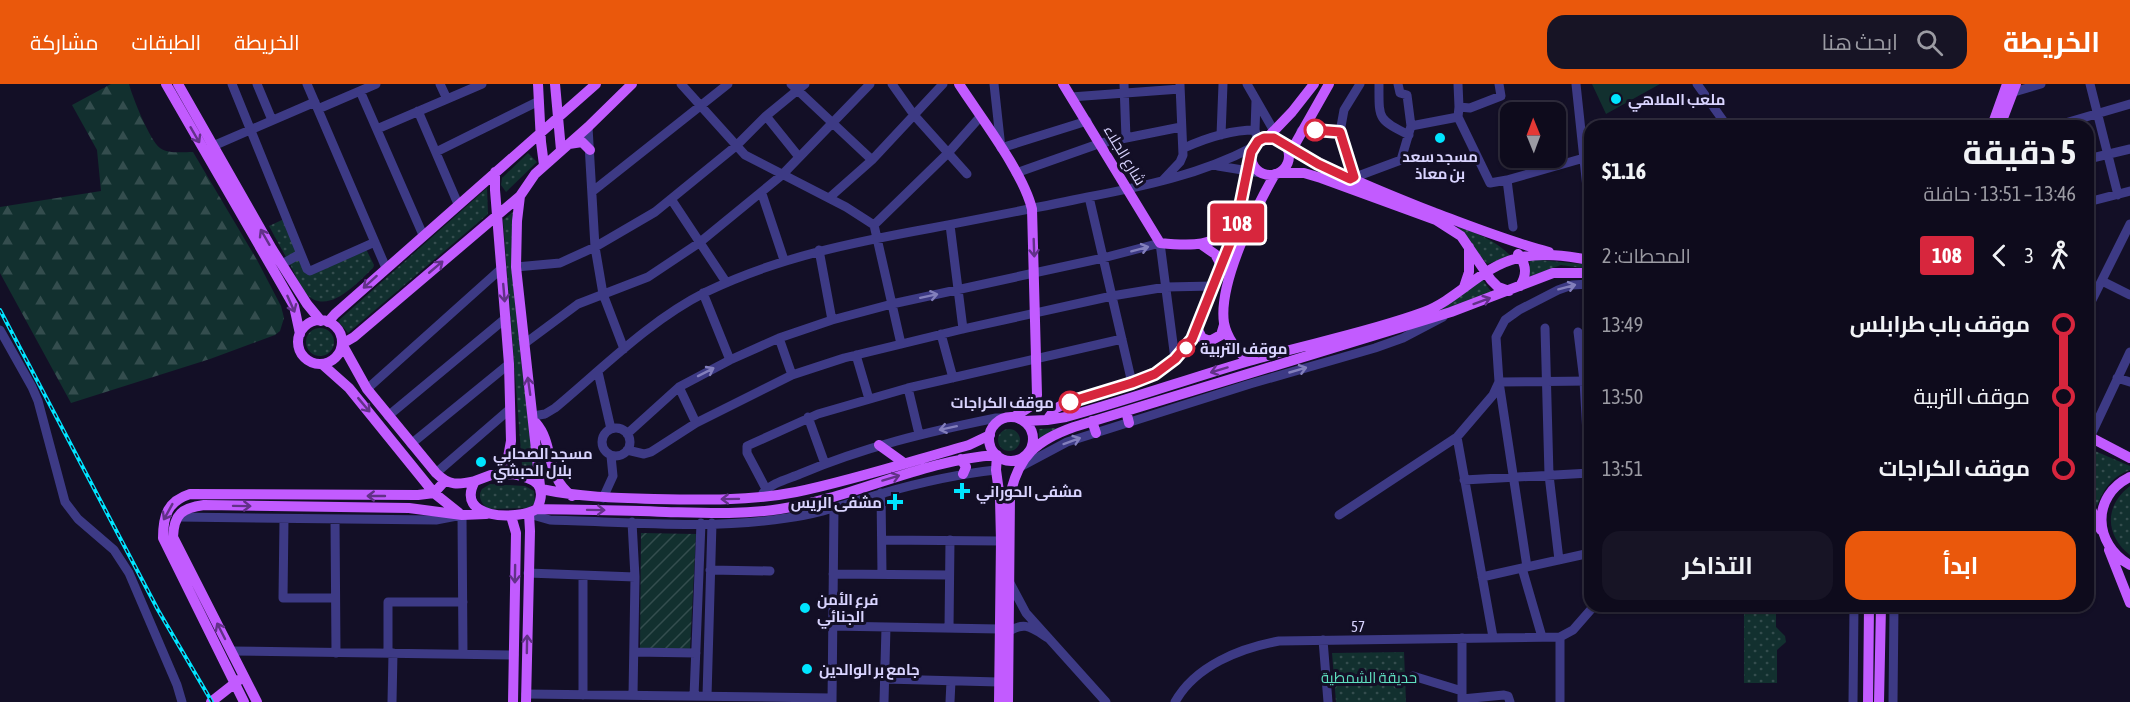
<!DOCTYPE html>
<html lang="ar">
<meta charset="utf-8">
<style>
body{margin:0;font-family:"Asap Condensed",Cairo,sans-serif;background:#171425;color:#f1f3f6;direction:rtl;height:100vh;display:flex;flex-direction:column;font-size:22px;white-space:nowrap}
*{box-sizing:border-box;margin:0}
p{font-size:20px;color:#9b9ba3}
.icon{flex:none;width:33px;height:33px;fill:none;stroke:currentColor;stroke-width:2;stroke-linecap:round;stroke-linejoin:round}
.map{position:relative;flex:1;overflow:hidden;direction:ltr}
.sheet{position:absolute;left:1584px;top:36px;width:510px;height:492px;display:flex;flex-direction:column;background:#0e0b1c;border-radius:18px;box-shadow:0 2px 4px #0004,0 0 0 2px #2e2b3b;direction:rtl}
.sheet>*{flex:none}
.badge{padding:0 12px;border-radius:4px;font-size:21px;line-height:39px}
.needle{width:39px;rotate:359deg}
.buttons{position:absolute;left:1500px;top:18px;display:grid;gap:12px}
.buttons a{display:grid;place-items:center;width:66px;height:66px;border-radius:12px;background:#0e0b1c;box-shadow:0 2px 4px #0004,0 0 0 2px #2e2b3b;font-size:30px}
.map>.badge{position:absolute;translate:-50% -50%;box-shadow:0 0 0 3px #fff}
.legs{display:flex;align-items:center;gap:9px;height:66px;padding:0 18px;font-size:20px}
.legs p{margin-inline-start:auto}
.overview{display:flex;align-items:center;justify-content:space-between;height:102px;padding:0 18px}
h1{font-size:33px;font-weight:700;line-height:45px}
.cta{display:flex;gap:12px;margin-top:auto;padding:12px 18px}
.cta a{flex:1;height:69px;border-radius:18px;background:#ea580c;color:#fff;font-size:24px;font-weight:700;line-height:69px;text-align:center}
.cta a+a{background:#171425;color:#f1f3f6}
ul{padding:0 18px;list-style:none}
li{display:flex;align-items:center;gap:21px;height:72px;font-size:22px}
li i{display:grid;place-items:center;width:9px;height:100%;margin:0 8px;background:currentColor}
li i::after{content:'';width:15px;height:15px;margin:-8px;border:4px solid;border-radius:50%;background:#0e0b1c}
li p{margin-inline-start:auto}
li:first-child i{background:linear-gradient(#0000 50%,currentColor 0)}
li:last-child i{background:linear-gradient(currentColor 50%,#0000 0)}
header{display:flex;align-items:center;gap:36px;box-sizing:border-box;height:84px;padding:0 30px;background:#ea580c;color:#fff}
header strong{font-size:28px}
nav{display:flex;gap:33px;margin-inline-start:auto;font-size:21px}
.search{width:420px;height:54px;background:#171425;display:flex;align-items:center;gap:15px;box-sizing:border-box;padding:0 21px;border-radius:18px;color:#9b9ba3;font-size:22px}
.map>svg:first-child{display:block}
.grass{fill:url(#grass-dots)}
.forest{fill:url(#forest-firs)}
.garden{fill:url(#garden-furrows)}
.pitch{fill:#12302f}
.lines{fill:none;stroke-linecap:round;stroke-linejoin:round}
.minor{stroke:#3d3a85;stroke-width:9}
.major{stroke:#c25bff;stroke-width:10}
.rail-casing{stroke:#00e5ff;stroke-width:4}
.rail{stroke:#130f26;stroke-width:1.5;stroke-dasharray:4.5;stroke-linecap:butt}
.oneway{stroke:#623188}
.oneway2{stroke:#837fbc}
.line-1-casing{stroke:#fff;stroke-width:14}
.line-1{stroke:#d7263d;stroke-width:9}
.poi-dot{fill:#00e5ff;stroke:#130f26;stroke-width:2}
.stop-1-dot{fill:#fff;stroke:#d7263d;stroke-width:3}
.labels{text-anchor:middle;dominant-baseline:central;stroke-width:6;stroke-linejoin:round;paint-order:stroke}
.poi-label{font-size:15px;font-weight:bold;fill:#d9d4ff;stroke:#130f26;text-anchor:start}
.street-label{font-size:15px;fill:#d9d4ff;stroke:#130f26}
.stop-label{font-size:15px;font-weight:bold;fill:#d9d4ff;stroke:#130f26;text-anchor:start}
.park-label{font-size:15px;fill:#5fe0c0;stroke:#130f26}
</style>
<header>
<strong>الخريطة</strong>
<div class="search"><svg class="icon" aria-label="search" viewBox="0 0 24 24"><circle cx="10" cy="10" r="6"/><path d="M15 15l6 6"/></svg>ابحث هنا</div>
<nav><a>الخريطة</a><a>الطبقات</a><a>مشاركة</a></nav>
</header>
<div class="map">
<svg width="2130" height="618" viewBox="0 0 2130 618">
<defs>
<pattern id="grass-dots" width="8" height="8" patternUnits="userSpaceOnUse" patternTransform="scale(1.5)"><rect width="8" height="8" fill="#12302f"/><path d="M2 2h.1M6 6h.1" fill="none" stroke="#344d4e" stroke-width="1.8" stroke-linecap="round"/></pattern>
<pattern id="forest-firs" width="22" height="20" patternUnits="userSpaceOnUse" patternTransform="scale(1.5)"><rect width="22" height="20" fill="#12302f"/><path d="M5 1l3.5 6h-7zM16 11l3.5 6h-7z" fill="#344d4e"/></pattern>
<pattern id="garden-furrows" width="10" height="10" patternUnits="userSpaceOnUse" patternTransform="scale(1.5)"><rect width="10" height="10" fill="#12302f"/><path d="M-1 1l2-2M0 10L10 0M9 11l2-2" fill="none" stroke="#344d4e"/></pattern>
</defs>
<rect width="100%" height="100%" fill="#130f26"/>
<!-- grass -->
<path class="grass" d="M528 69 537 78 506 108 501 101 502 94Z
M487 104 488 130 348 249 338 237Z
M513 128C510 213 524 296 534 380L528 384 522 381 503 136Z
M284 135 298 169 287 175 269 142Z
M1457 142C1478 150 1495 156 1511 172L1487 180Z
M365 163 374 181 373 184C358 198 326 235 305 208 298 199 294 188 289 178L299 172 306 190Z
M1530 175 1590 181V185L1561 181 1529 193Z
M1482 195 1492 209 1433 232 1039 355V345L1057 344 1401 240Z
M306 258a14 14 0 1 1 28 0a14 14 0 1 1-28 0Z
M998 356a11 11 0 1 1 22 0a11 11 0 1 1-22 0Z
M2088 364 2130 382V386C2112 393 2104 404 2097 422L2088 397Z
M490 400 525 402 534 407 535 419 528 424 489 425C482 421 477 413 482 405Z
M2130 402V471C2105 451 2104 422 2130 402Z
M1744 522H1776V543L1785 552 1786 558 1777 566V599H1744Z
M1404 568 1406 618H1336L1332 569Z"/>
<!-- forest -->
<path class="forest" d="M111 0H129C132 12 150 57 160 64 168 70 183 68 193 68L257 176 281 222 284 234 280 247 275 251 210 275 71 319 0 189V123L101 107 97 66 72 21Z"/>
<!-- garden -->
<path class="garden" d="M641 449 696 450 690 566H640Z"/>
<!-- pitch -->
<path class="pitch" d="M1592 0H1660L1606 30Z"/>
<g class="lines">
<!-- minor -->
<path class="minor" d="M232 0 307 185 310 187 375 158
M257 0 272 36
M307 0 386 184
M440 0 447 15
M681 0 745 71 846 123 874 141 901 260
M791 0 872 76
M892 0 914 31 967 90
M994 0 1001 64 1087 37
M1247 0 1274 47
M1379 0C1379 35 1377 35 1409 51
M1458 0 1459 23
M1576 0 1590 132
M1697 0 1727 42
M2090 0 2118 111
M360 7 423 151
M2014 8 2041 0
M1071 13 1180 5
M1256 17 1255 46 1258 57
M318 25 376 0
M418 27 458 120
M766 32 799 73
M1458 33 1490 99 1507 96
M1411 42 1458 33 1459 23 1470 24 1501 12 1499 0
M2055 42 2130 20
M588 43 595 163 603 210 624 265
M377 45 482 0
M1301 47 1340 48 1354 94
M1340 48 1344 26 1360 0
M1221 51 1223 0
M1126 54 1181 43
M213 62 315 18
M1184 64C1206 54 1230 46 1255 46
M436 68 539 17
M2088 75 2130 65
M1218 82 1261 89
M1016 89 1101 59 1126 54 1124 0
M1350 95 1401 76 1411 42 1407 11 1400 9 1398 0
M1163 96 1180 78 1183 71 1180 1
M593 107 728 0
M762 110 784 176
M1089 113 1132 299
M829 114 872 76 943 0
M671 115 726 198
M2088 118 2130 107
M874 141 948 69 980 33
M950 141 963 245
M1513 143 1507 96 1584 74
M819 166 832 236
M282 180 300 170
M516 183 560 179 595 163 655 128 736 62 766 32 805 0
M2102 197 2130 211
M703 209 730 276
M2088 224 2130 140
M1545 244 1549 391 1559 476
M0 246 32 303 38 317 65 418 78 435 114 466 129 489 177 601 182 618
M1578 248 1584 297 1590 403
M941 250 953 294
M779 254 792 291
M524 260 578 220 648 193 699 159 782 91 870 0
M856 271 869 315
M598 288 611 345
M2117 294 2130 298
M679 303 696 339
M908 304 919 350
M367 305 502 184
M388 332 506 234
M533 332 545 330 555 324C603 284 650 236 706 208 778 173 855 158 932 144 984 134 1036 124 1088 113 1145 102 1202 90 1253 63
M808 333 825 380
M602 358a14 14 0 1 1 28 0a14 14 0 1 1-28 0Z
M627 350 679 303 730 276 779 254 832 236 892 220 1103 174 1160 159 1175 275
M1457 353 1493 553
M2090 353 2130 268
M411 360 509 280
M627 366 644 370 651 368 696 339 792 291 844 274 963 245 1112 212 1166 203 1214 202
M1020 383 1067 358 1250 300 1375 264 1403 254 1443 233
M436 389 510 325
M1464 396 1590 389
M766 405 747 369V362L818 330 908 304 1122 255
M763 409C771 399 788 395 800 390 864 363 927 348 996 334H1005
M881 409 882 490
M603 414 613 392 611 372
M529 430 550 436C628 438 711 446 787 434 819 430 849 419 880 410 918 399 957 390 996 386
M1339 431 1457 353 1493 311 1499 298 1496 253 1505 236 1519 226 1558 206 1572 201 1590 200
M178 433 436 436 462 431 463 570
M284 435 283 514H335
M335 435 336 569
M632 438 635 493 633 611
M882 456 1001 457
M1527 483 1499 298 1590 297
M1522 484 1542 553
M710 486 770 487
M528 489 635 493
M833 490 949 491
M1482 493 1590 469
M1010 499 1026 529 1106 618
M832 542 999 545 1000 548 1005 550C1024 536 1031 543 1048 554
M949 544 950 456
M1560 553V618
M1323 556 1328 618
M231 567 514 571
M634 568 696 569
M388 569V518H463
M1413 592 1462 607
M885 595 999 598
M526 610 832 614
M583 611V492
M694 612 701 439
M707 612 712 439
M1462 615 1504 611 1508 612 1510 618
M392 618 393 569
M832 618 834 424
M884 618 886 543
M950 618 951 597
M1175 618C1195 582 1240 564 1279 557L1560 553 1573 546 1594 522
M1462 618V554
M1853 618 1854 522
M1893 618 1894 522"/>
<!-- major -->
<path class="major" d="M166 0 294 222 300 250
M178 0 272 165 307 220 321 237
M538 0 541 58 544 81
M555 0 561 66
M959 0C981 34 1023 88 1032 125L1037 311 1034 320 1014 333
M1063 0 1160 159C1189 162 1217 164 1236 138
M1992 42 2007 0
M2000 42 2016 0
M1268 53 1292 28 1314 0
M1251 72a19 19 0 1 1 38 0a19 19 0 1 1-38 0Z
M1283 59C1332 88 1382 108 1435 129 1473 143 1510 158 1549 168
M569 60 582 58 590 66
M1290 69 1329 0
M495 88V106L509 280 511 357 507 379 499 391
M1279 89H1304L1321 94 1436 136 1461 152 1491 196 1498 203 1509 207
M1202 161 1215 170 1222 183
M1518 170C1527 181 1527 191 1520 202
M1464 203 1469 188V163
M298 258a22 22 0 1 1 44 0a22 22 0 1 1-44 0Z
M328 238 335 230 596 0
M1197 244 1202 254 1210 257 1221 251 1224 241
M1249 277C1237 267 1227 254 1224 239 1218 199 1255 125 1275 90
M322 280 349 304 434 409 459 429
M1126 327 1129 339
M989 355a22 22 0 1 1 44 0a22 22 0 1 1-44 0Z
M1047 336 1055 325 1062 321 1144 295 1165 283 1184 266 1197 244 1235 147 1251 72
M1024 337 1047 336 1066 333C1128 316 1188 295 1249 277 1307 260 1367 249 1424 228 1458 215 1481 183 1518 174 1541 168 1567 172 1590 176
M1092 337 1096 349
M536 339C555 361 544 391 572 412
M2088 352 2130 374
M879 361 904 379
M961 375 966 383 963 390
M513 390C535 394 548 401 537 425 516 437 454 435 475 397L491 391Z
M2130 393C2091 412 2093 460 2130 481
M475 397C458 401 449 402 436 389L367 305 342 260 354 253 520 112
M540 402 516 183 517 137 520 112 535 90 588 43 632 0
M541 405C579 413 616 414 654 415 702 416 750 417 796 408 854 396 912 377 969 361L990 351
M2088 419 2101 446
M537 425C580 426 623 426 666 428 703 429 742 431 780 425 854 414 921 376 997 371L996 386 1000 415 1001 457 999 618
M511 432 516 449 513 618
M2109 466 2130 519
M211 618 239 596
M244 618 163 454C163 431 168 417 190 410L418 411 434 409 444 398
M257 618 173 453C174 430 182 424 204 421L409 424 462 431 486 430
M526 618 530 447 529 430
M1008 618 1010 412C1018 372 1037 356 1074 343L1451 228 1553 189H1590
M1868 618 1869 522
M1879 618 1881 522"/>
<defs>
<path id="rail" d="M0 226 158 526 212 618"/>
</defs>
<!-- rail casing -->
<use href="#rail" class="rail-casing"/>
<!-- rail -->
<use href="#rail" class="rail"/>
</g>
<!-- one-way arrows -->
<defs><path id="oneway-shaft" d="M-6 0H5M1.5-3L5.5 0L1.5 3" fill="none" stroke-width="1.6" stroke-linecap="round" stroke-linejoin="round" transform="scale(1.5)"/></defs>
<g class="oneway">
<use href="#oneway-shaft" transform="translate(195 51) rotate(60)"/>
<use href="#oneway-shaft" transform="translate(265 153) rotate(-120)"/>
<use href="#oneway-shaft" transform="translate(1034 164) rotate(88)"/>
<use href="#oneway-shaft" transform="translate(436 183) rotate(-40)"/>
<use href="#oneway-shaft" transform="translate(370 198) rotate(138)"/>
<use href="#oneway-shaft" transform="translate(504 209) rotate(85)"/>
<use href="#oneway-shaft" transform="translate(1482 217) rotate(-20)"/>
<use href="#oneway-shaft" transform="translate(291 220) rotate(66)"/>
<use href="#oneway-shaft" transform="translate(1219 286) rotate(163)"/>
<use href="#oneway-shaft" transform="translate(529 302) rotate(-98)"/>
<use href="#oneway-shaft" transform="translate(364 321) rotate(50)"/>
<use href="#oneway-shaft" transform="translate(891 394) rotate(-17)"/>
<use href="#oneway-shaft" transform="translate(376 412) rotate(180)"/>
<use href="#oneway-shaft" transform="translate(730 415) rotate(179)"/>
<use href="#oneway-shaft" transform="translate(242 422) rotate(1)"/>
<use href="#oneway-shaft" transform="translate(596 426) rotate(1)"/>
<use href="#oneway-shaft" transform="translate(168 428) rotate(119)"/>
<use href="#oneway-shaft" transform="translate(515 490) rotate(91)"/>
<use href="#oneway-shaft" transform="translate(221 547) rotate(-117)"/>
<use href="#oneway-shaft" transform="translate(527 560) rotate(-89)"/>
</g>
<g class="oneway2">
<use href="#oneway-shaft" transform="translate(1140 165) rotate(-15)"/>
<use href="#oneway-shaft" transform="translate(1567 203) rotate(-15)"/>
<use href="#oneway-shaft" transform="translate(929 212) rotate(-12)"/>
<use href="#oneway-shaft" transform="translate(1298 286) rotate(-16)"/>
<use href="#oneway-shaft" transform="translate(706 288) rotate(-27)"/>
<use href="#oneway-shaft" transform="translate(948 344) rotate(168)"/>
<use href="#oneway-shaft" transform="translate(1072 357) rotate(-20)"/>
</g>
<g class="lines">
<defs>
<path id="line-1" d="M1070 318 1132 299 1155 290 1175 275 1192 255 1235 147 1251 68 1258 57 1264 54H1274L1318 80 1350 95 1354 93 1340 48 1315 46"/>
</defs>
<!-- line-1 casing -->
<use href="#line-1" class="line-1-casing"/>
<!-- line-1 -->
<use href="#line-1" class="line-1"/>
</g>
<!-- markers -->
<g class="poi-dot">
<circle cx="1616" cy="15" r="6"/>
<circle cx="1440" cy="54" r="6"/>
<circle cx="481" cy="378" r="6"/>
<path d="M959 398h6v6h6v6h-6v6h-6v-6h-6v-6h6z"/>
<path d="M892 409h6v6h6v6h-6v6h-6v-6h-6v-6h6z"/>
<circle cx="805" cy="524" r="6"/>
<circle cx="807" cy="585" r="6"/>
</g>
<g class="stop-1-dot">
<circle cx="1315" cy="46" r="10"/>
<circle cx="1186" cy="264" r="8"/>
<circle cx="1070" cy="318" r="10"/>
</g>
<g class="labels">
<!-- poi labels -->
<g class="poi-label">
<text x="1628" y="15">ملعب الملاهي</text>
<text x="1440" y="72" text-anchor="middle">مسجد سعد<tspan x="1440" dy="17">بن معاذ</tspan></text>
<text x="493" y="369">مسجد الصحابي<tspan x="493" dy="17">بلال الحبشي</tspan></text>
<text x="976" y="407">مشفى الحوراني</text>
<text x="882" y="418" text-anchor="end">مشفى الريس</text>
<text x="817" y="515">فرع الأمن<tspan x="817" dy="17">الجنائي</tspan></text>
<text x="819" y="585">جامع بر الوالدين</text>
</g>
<!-- street labels -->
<g class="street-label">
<text transform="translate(1125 71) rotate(59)">شارع الجلاء</text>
<text x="1358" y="542">57</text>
</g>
<!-- stop labels -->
<g class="stop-label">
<text x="1200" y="264">موقف التربية</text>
<text x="1054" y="318" text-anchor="end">موقف الكراجات</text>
</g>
<!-- park labels -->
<g class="park-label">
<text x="1369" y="593">حديقة الشمطية</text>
</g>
</g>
</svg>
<div class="buttons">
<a><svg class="needle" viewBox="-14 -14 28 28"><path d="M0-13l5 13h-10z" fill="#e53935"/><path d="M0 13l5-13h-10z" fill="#9b9ba3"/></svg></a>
</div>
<b class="badge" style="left:1237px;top:139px;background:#d7263d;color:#fff">108</b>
<section class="sheet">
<div class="overview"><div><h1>5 دقيقة</h1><p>13:46 – 13:51 · حافلة</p></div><b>$1.16</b></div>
<div class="legs"><svg class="icon" aria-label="walk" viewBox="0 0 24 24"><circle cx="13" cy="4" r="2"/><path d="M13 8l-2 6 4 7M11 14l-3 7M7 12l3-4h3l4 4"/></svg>3<svg class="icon" aria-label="back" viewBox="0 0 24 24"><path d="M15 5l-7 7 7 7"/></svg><b class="badge" style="background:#d7263d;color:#fff">108</b><p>المحطات: 2</p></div>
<ul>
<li><i style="color:#d7263d"></i><b>موقف باب طرابلس</b><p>13:49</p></li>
<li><i style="color:#d7263d"></i><span>موقف التربية</span><p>13:50</p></li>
<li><i style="color:#d7263d"></i><b>موقف الكراجات</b><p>13:51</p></li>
</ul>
<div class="cta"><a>ابدأ</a><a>التذاكر</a></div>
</section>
</div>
